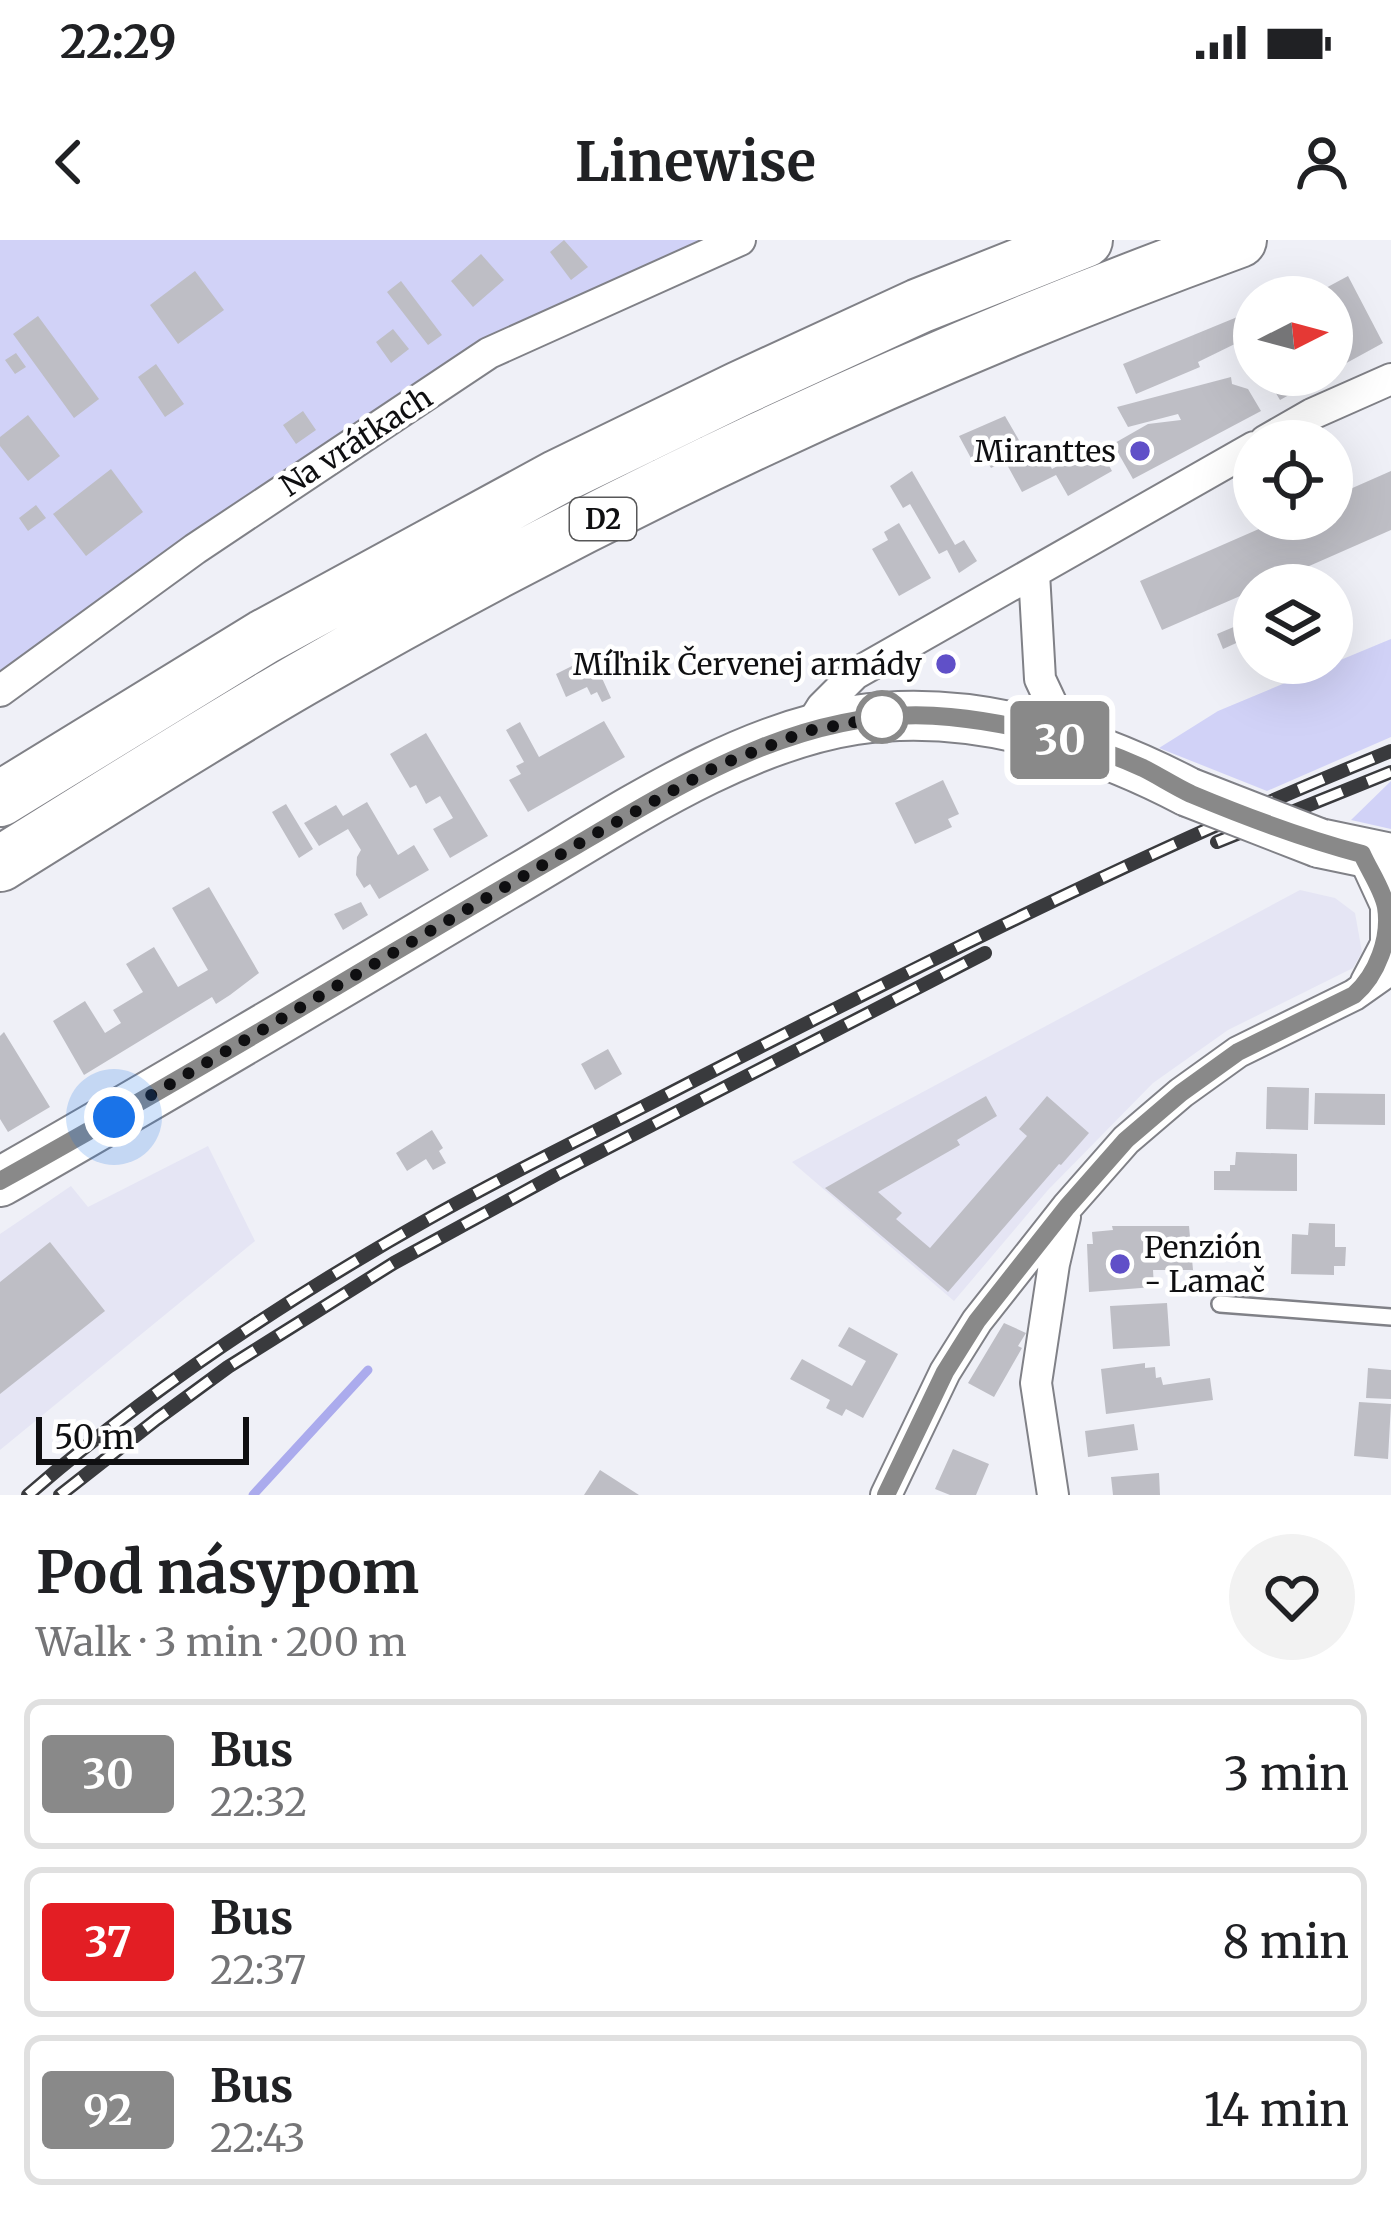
<!DOCTYPE html>
<meta charset="utf-8">
<style>
body{margin:0;font-family:Merriweather,serif;background:#f2f2f2;color:#202124;height:100vh;display:flex;flex-direction:column;font-size:45px;white-space:nowrap}
*{box-sizing:border-box;margin:0}
p{font-size:39px;color:#757577}
.icon{flex:none;width:66px;height:66px;fill:none;stroke:currentColor;stroke-width:2;stroke-linecap:round;stroke-linejoin:round}
.map{position:relative;height:1255px;overflow:hidden}
.drawer{display:flex;flex-direction:column;background:#fff;flex:1}
.drawer>*{flex:none}
.badge{padding:0 24px;border-radius:9px;font-size:42px;line-height:78px}
.needle{width:78px;rotate:84deg}
.buttons{position:absolute;left:1233px;top:36px;display:grid;gap:24px}
.buttons a{display:grid;place-items:center;width:120px;height:120px;border-radius:50%;background:#fff;box-shadow:0 12px 48px #0002;font-size:60px}
.scale{position:absolute;left:36px;bottom:30px;width:213px;box-sizing:border-box;padding-left:12px;border:6px solid #0f0f11;border-top:0;font-size:33px;line-height:42px;white-space:nowrap;color:#0f0f11;-webkit-text-stroke:9px #fff;paint-order:stroke}
.you{position:absolute;width:60px;height:60px;margin:-30px;border:9px solid #fff;border-radius:50%;background:#1a73e8;box-shadow:0 0 0 18px #1a73e833}
.map>.badge{position:absolute;translate:-50% -50%;box-shadow:0 0 0 6px #fff}
.round{display:grid;place-items:center;flex:none;width:126px;height:126px;border-radius:63px;background:#f2f2f2}
.overview{display:flex;align-items:center;justify-content:space-between;height:204px;padding:0 36px}
h1{font-size:57px;font-weight:700;line-height:90px}
ul{padding:0;list-style:none}
li{display:flex;align-items:center;gap:36px;height:150px;margin:0 24px 18px;padding:0 12px;border:6px solid #e0e0e0;border-radius:18px}
li div{flex:1}
li b{display:block;font-size:45px}
li em{font-style:normal}
li .badge{min-width:132px;font-weight:700;text-align:center}
.status{display:flex;justify-content:space-between;align-items:center;height:84px;padding:0 60px;background:#fff;direction:ltr}
.status svg{height:33px;fill:currentColor}
header{display:flex;justify-content:space-between;align-items:center;height:156px;padding:0 36px;background:#fff;font-size:54px;font-weight:700}
.map>svg:first-child{display:block}
.built{fill:#e5e5f4}
.green{fill:#d1d2f7}
.lines{fill:none;stroke-linecap:round;stroke-linejoin:round}
.stream{stroke:#ababed;stroke-width:9}
.building{fill:#bebec5}
.service-casing{stroke:#808187;stroke-width:20}
.minor-casing{stroke:#808187;stroke-width:34}
.primary-casing{stroke:#808187;stroke-width:52}
.motorway-casing{stroke:#808187;stroke-width:58}
.service{stroke:#fff;stroke-width:15}
.minor{stroke:#fff;stroke-width:30}
.primary{stroke:#fff;stroke-width:48}
.motorway{stroke:#fff;stroke-width:54}
.rail-casing{stroke:#393a3d;stroke-width:14}
.rail{stroke:#fff;stroke-width:9;stroke-dasharray:27;stroke-linecap:butt}
.primary-bridge-casing{stroke:#808187;stroke-width:52;stroke-linecap:butt}
.primary-bridge{stroke:#fff;stroke-width:48}
.line-casing{stroke:#fff;stroke-width:27}
.line{stroke:#898989;stroke-width:18}
.walk{stroke:#0f0f11;stroke-width:12;stroke-dasharray:0 21.6}
.poi-dot{fill:#6050c8;stroke:#fff;stroke-width:4.5}
.stop-dot{fill:#fff;stroke:#898989;stroke-width:6}
.labels{text-anchor:middle;dominant-baseline:central;stroke-width:9;stroke-linejoin:round;paint-order:stroke}
.shield{fill:#fff;stroke:#575758;stroke-width:3}
.shield-label{font-size:27px;font-weight:bold;fill:#0f0f11}
.street-label{font-size:30px;fill:#0f0f11;stroke:#fff}
.poi-label{font-size:30px;fill:#0f0f11;stroke:#fff;text-anchor:end}
</style>
<div class="status"><b>22:29</b><svg viewBox="0 0 49 12"><path d="M0 12V9h3v3zM5 12V6h3v6zM10 12V3h3v9zM15 12V0h3v12zM26 1h20v11H26zM47 4h2v5h-2z"/></svg></div>
<header><svg class="icon" aria-label="back" viewBox="0 0 24 24"><path d="M15 5l-7 7 7 7"/></svg>Linewise<svg class="icon" aria-label="person" viewBox="0 0 24 24"><circle cx="12" cy="8" r="4"/><path d="M4 21q1-7 8-7t8 7"/></svg></header>
<div class="map">
<svg width="1391" height="1255" viewBox="0 0 1391 1255">
<rect width="100%" height="100%" fill="#eff0f7"/>
<!-- built -->
<path class="built" d="M1300 650 1335 658 1355 673 1362 712 1353 728 1228 790 1153 843 1048 950 954 1061 792 922Z
M208 906 255 1001 0 1210V994L71 946 88 967Z"/>
<!-- green -->
<path class="green" d="M0 0H740L489 113 0 451Z
M1391 399V497L1267 551 1159 508 1218 471Z
M1391 541V589L1351 580Z"/>
<g class="lines">
<!-- stream -->
<path class="stream" d="M253 1255 368 1130"/>
</g>
<!-- building -->
<path class="building" d="M564 0 588 27 571 40 550 12Z
M481 14 504 40 473 67 451 41Z
M195 31 224 70 178 104 150 65Z
M1348 36 1383 103 1341 126 1332 110V57H1309Z
M401 41 442 95 428 105 387 52Z
M1247 73 1254 84V118L1243 100 1198 122 1200 127 1136 154 1123 124Z
M38 76 99 159 74 178 13 94Z
M393 89 409 109 391 123 376 102Z
M16 113 26 127 15 134 5 120Z
M156 124 184 164 165 177 138 137Z
M1265 135H1325L1280 160Z
M1231 137 1232 144 1248 149 1261 171 1133 239 1113 204 1148 184 1181 180 1178 174 1128 187 1117 167Z
M303 171 316 190 296 204 283 185Z
M28 175 60 216 28 241 0 206V197Z
M1005 176 1024 209 1016 213 1018 217 1042 209 1052 229 1097 204 1112 231 1068 256 1056 235 1022 252 1005 221 991 228 982 213 972 220 959 196Z
M111 229 143 272 86 316 53 274Z
M912 231 955 305 964 300 977 321 959 333 947 310 939 314 910 264 903 268 890 246Z
M1391 231V290L1266 345H1254V350L1162 390 1140 341 1282 279H1332V257Z
M36 265 46 278 28 291 19 278Z
M899 283 931 338 899 356 872 309 888 300 884 292Z
M1236 386 1243 400 1223 409 1217 394Z
M592 416 611 458 602 462 597 452 591 455 587 447 566 457 556 434Z
M604 481 625 517 528 572 509 540 521 534 516 526 524 522 506 490 520 482 539 517Z
M426 493 488 596 450 618 433 589 453 578 440 556 426 564 416 545 410 548 390 514Z
M943 540 959 574 948 579 952 587 915 604 895 563Z
M367 562 398 615 414 605 429 630 379 659 370 644 364 648 356 635 357 617 361 610 348 589 319 606 304 583 336 565 343 576Z
M286 564 313 609 299 618 272 572Z
M209 647 259 733 230 755 216 764 212 757 84 835 53 781 85 761 105 793 121 783 113 770 143 752 126 724 154 707 178 747 208 730 172 668Z
M361 662 368 675 343 690 334 674Z
M4 792 50 867 8 892 0 879V796Z
M608 809 622 834 595 850 581 824Z
M1267 847 1309 848 1308 890 1266 889Z
M1315 853 1385 854V885L1314 884Z
M986 856 997 876 957 900 960 905 878 952 902 973 896 979 930 1008 1027 896 1019 889 1047 856 1089 893 1061 925 1059 924 948 1052 825 948Z
M432 890 443 908 439 911 446 923 433 930 426 919 407 931 396 913Z
M1236 912 1297 914V951L1214 950V931H1230V925H1235Z
M1309 983 1335 984V1007H1346L1345 1026H1334V1035L1291 1034 1292 994 1308 995Z
M1112 986H1189L1193 1030H1153L1154 1047 1089 1052 1087 1004H1093L1092 992 1113 990Z
M50 1002 105 1071 0 1154V1042Z
M1167 1063 1170 1106 1113 1109 1110 1066Z
M1004 1083 1026 1093 1018 1106 1022 1108 994 1157 968 1143Z
M849 1087 898 1114 863 1178 846 1169 842 1176 826 1168 830 1160 790 1139 802 1119 852 1146 866 1121 838 1106Z
M1145 1123V1128L1155 1127 1156 1138 1161 1137 1163 1145 1210 1138 1213 1160 1106 1174 1101 1129Z
M1368 1128 1391 1130V1159L1366 1158Z
M1359 1162 1391 1164 1388 1219 1354 1216Z
M1134 1184 1138 1210 1088 1217 1085 1191Z
M953 1209 989 1224 976 1255H950L935 1249Z
M600 1230 639 1255H584Z
M1159 1233 1160 1255H1113L1111 1237Z"/>
<g class="lines">
<defs>
<path id="service" d="M1220 1064 1391 1077"/>
<path id="minor" d="M1265 201 1312 174 1391 139
M1034 333 1040 439 1070 503
M0 451 195 309 489 113 740 0
M807 491 822 467 855 434 1254 207
M1362 614 1386 666V704L1366 742
M886 1255 945 1132 977 1081 1067 967 1126 900 1181 853 1238 812 1354 755 1391 729
M1053 1255 1036 1143 1054 1024 1065 977"/>
<path id="primary" d="M1319 603 1391 618
M0 942C169 846 336 746 503 647 609 586 732 499 855 480 969 463 1087 499 1188 552"/>
<path id="motorway" d="M0 559 264 397 558 237 739 149 919 66 1085 0
M0 624C100 562 200 498 302 439 598 268 917 117 1239 0"/>
</defs>
<!-- service casing -->
<use href="#service" class="service-casing"/>
<!-- minor casing -->
<use href="#minor" class="minor-casing"/>
<!-- primary casing -->
<use href="#primary" class="primary-casing"/>
<!-- motorway casing -->
<use href="#motorway" class="motorway-casing"/>
<!-- service -->
<use href="#service" class="service"/>
<!-- minor -->
<use href="#minor" class="minor"/>
<!-- primary -->
<use href="#primary" class="primary"/>
<!-- motorway -->
<use href="#motorway" class="motorway"/>
<defs>
<path id="rail" d="M1217 602 1391 532
M28 1255C151 1148 288 1058 430 978 517 929 607 886 695 840 924 723 1152 607 1391 511
M60 1255 157 1179 228 1127 394 1023 555 935 985 713"/>
</defs>
<!-- rail casing -->
<use href="#rail" class="rail-casing"/>
<!-- rail -->
<use href="#rail" class="rail"/>
<defs>
<path id="primary-bridge" d="M1188 552 1319 603"/>
</defs>
<!-- primary-bridge casing -->
<use href="#primary-bridge" class="primary-bridge-casing"/>
<!-- primary-bridge -->
<use href="#primary-bridge" class="primary-bridge"/>
</g>
<g class="lines">
<defs>
<path id="line" d="M0 941C129 869 257 794 384 718 447 681 509 644 572 608 687 540 811 462 950 477 1013 483 1086 502 1143 528 1159 536 1174 546 1191 554 1246 577 1304 599 1362 614 1369 630 1383 650 1386 667 1391 698 1377 735 1354 755L1238 812 1181 853 1126 900 1067 967 977 1081 945 1132 886 1255"/>
</defs>
<!-- line casing -->
<use href="#line" class="line-casing"/>
<!-- line -->
<use href="#line" class="line"/>
<!-- walk -->
<path class="walk" d="M114 877 602 590 717 526 807 491 882 477"/>
</g>
<!-- markers -->
<g class="poi-dot">
<circle cx="1140" cy="211" r="12"/>
<circle cx="946" cy="424" r="12"/>
<circle cx="1120" cy="1024" r="12"/>
</g>
<circle class="stop-dot" cx="882" cy="477" r="24"/>
<g class="labels">
<!-- shield labels -->
<rect class="shield" x="570" y="258" width="66" height="42" rx="9"/>
<g class="shield-label">
<text x="603" y="279">D2</text>
</g>
<!-- street labels -->
<g class="street-label">
<text transform="translate(356 201) rotate(-33)">Na vrátkach</text>
</g>
<!-- poi labels -->
<g class="poi-label">
<text x="1116" y="211">Miranttes</text>
<text x="922" y="424">Míľnik Červenej armády</text>
<text x="1144" y="1007" text-anchor="start">Penzión<tspan x="1144" dy="34">- Lamač</tspan></text>
</g>
</g>
</svg>
<div class="buttons">
<a><svg class="needle" viewBox="-14 -14 28 28"><path d="M0-13l5 13h-10z" fill="#e53935"/><path d="M0 13l5-13h-10z" fill="#757577"/></svg></a>
<a><svg class="icon" aria-label="locate" viewBox="0 0 24 24"><circle cx="12" cy="12" r="6"/><path d="M12 2v4M12 18v4M2 12h4M18 12h4"/></svg></a>
<a><svg class="icon" aria-label="layers" viewBox="0 0 24 24"><path d="M12 4l9 5-9 5-9-5zM3 14l9 5 9-5"/></svg></a>
</div>
<div class="scale">50 m</div>
<div class="you" style="left:114px;top:877px"></div>
<b class="badge" style="left:1060px;top:500px;background:#898989;color:#fff">30</b>
</div>
<section class="drawer">
<div class="overview"><div><h1>Pod násypom</h1><p>Walk · 3 min · 200 m</p></div><a class="round"><svg class="icon" aria-label="heart" viewBox="0 0 24 24"><path d="M12 20l-8-8c-3-5 5-10 8-4 3-6 11-1 8 4z"/></svg></a></div>
<ul>
<li><span class="badge" style="background:#898989;color:#fff">30</span><div><b>Bus</b><p>22:32</p></div><em>3 min</em></li>
<li><span class="badge" style="background:#e31e24;color:#fff">37</span><div><b>Bus</b><p>22:37</p></div><em>8 min</em></li>
<li><span class="badge" style="background:#898989;color:#fff">92</span><div><b>Bus</b><p>22:43</p></div><em>14 min</em></li>
</ul>
</section>
